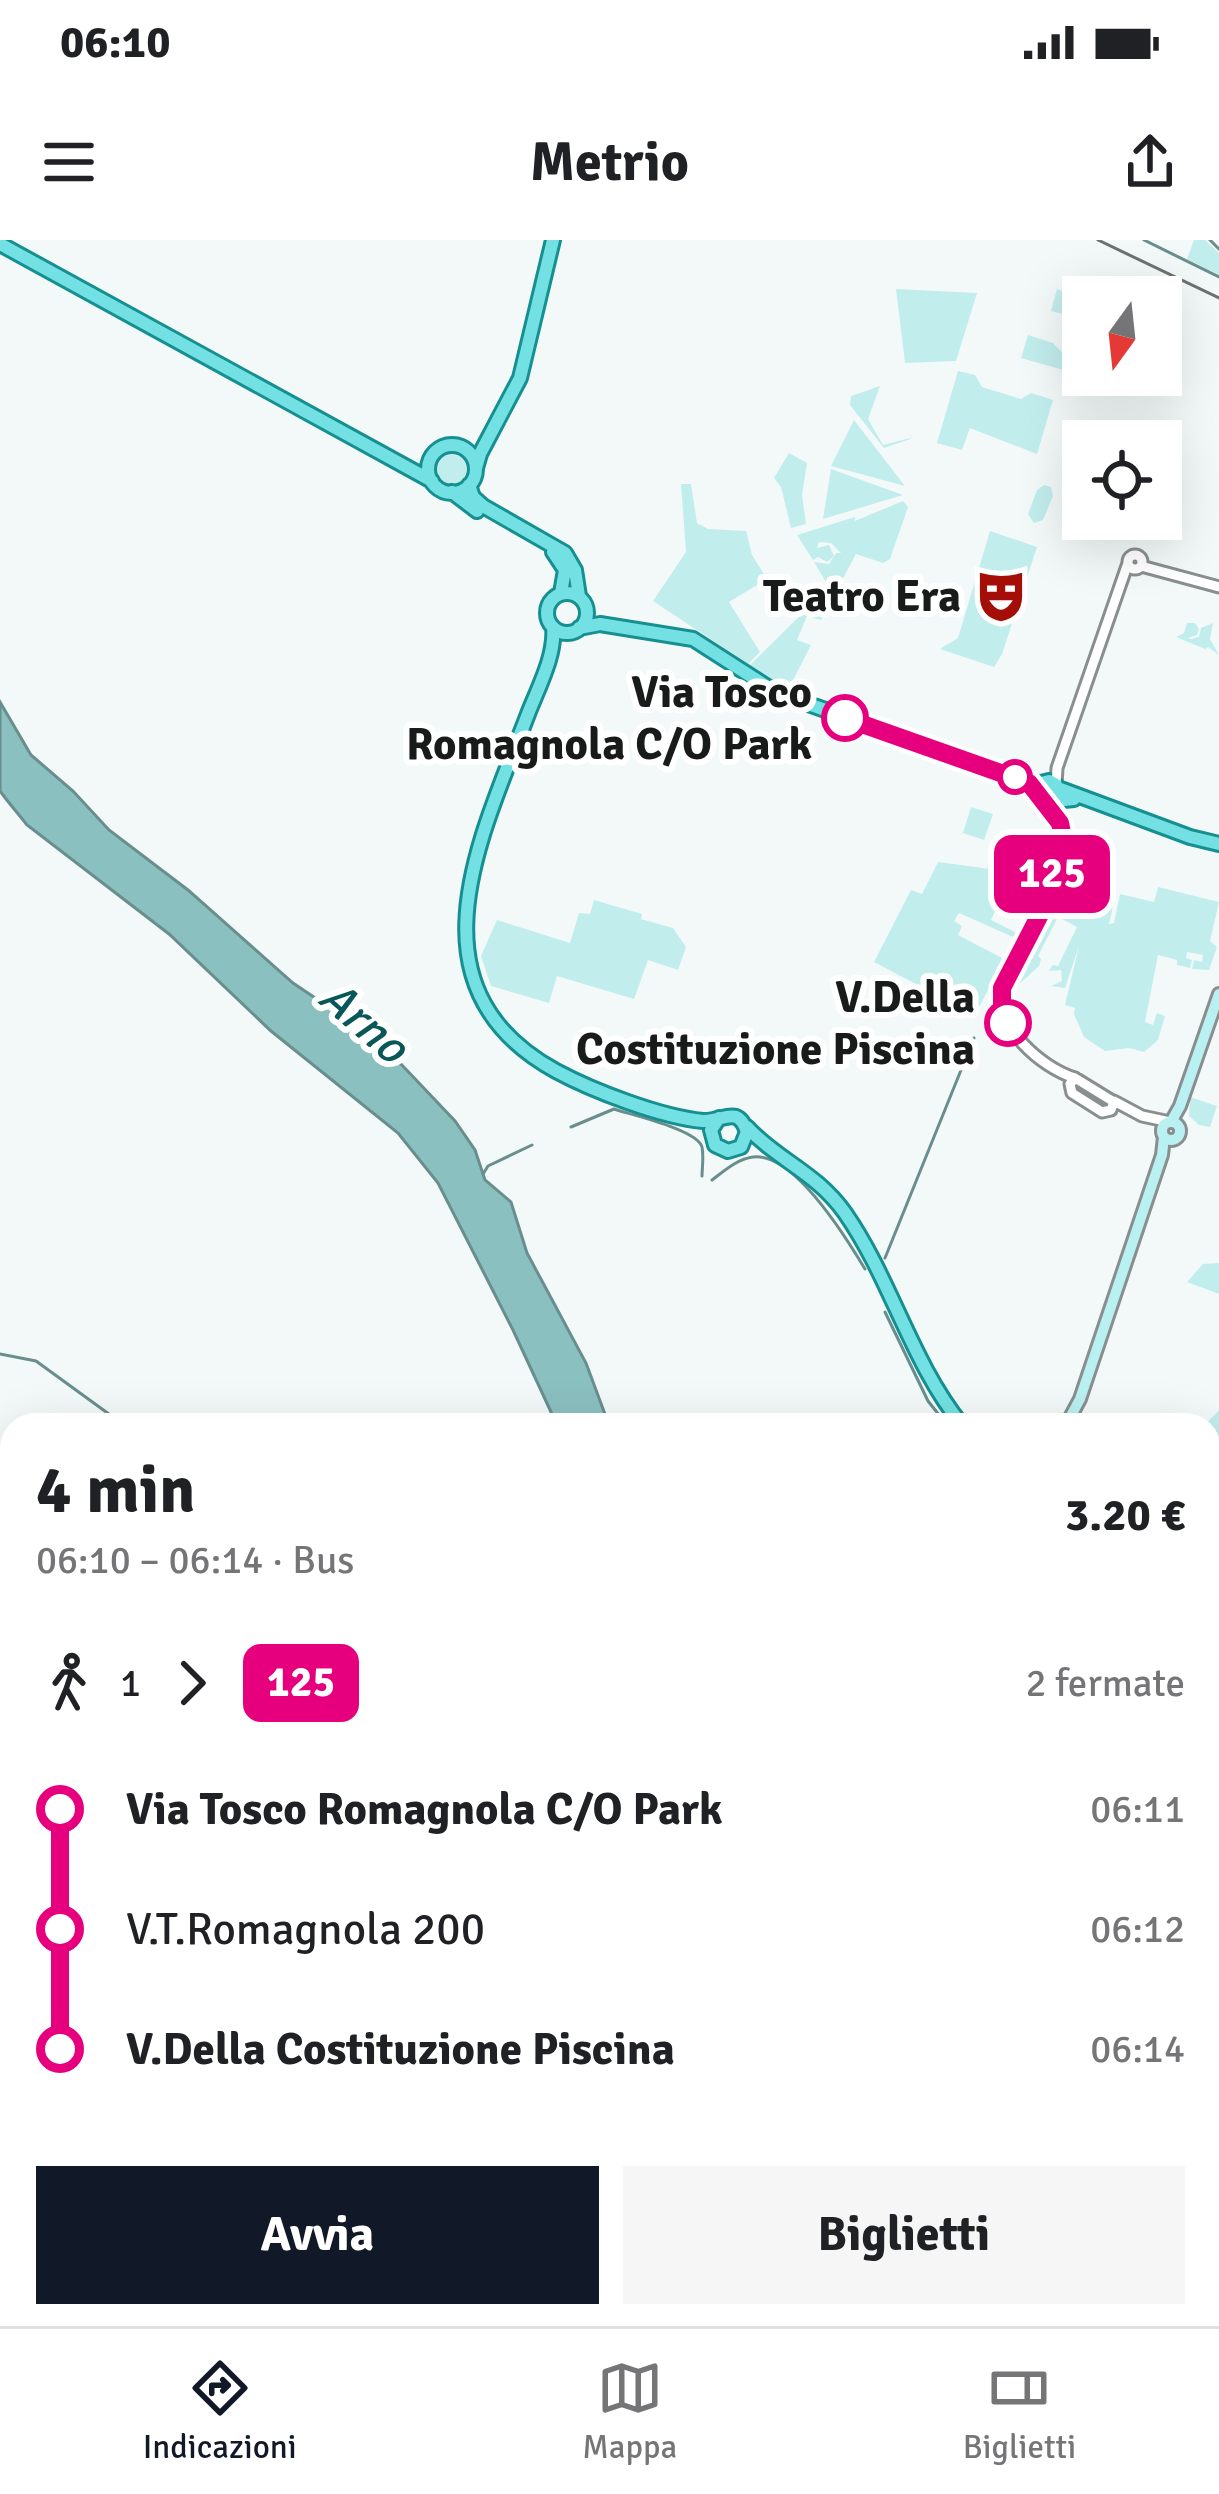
<!DOCTYPE html>
<html lang="it">
<meta charset="utf-8">
<style>
body{margin:0;font-family:Signika,sans-serif;background:#f6f6f6;color:#202124;height:100vh;display:flex;flex-direction:column;font-size:45px;white-space:nowrap}
*{box-sizing:border-box;margin:0}
p{font-size:39px;color:#757577}
.icon{flex:none;width:66px;height:66px;fill:none;stroke:currentColor;stroke-width:2;stroke-linecap:round;stroke-linejoin:round}
.map{position:relative;flex:1;overflow:hidden}
.panel{position:absolute;left:0px;top:1173px;width:1221px;height:915px;display:flex;flex-direction:column;background:#fff;border-radius:36px 36px 0 0;box-shadow:0 12px 48px #0002}
.panel>*{flex:none}
.badge{padding:0 24px;border-radius:18px;font-size:42px;line-height:78px}
.needle{width:78px;rotate:195deg}
.fabs{position:absolute;left:1062px;top:36px;display:grid;gap:24px}
.fabs a{display:grid;place-items:center;width:120px;height:120px;border-radius:0px;background:#fff;box-shadow:0 12px 48px #0002;font-size:60px}
.map>.badge{position:absolute;translate:-50% -50%;box-shadow:0 0 0 6px #fff}
.legs{display:flex;align-items:center;gap:18px;height:132px;padding:0 36px;font-size:39px}
.legs p{margin-inline-start:auto}
.headline{display:flex;align-items:center;justify-content:space-between;height:204px;padding:0 36px}
h1{font-size:66px;font-weight:700;line-height:90px}
.primary-button{display:flex;gap:24px;margin-top:auto;padding:24px 36px}
.primary-button a{flex:1;height:138px;border-radius:0px;background:#111827;color:#fff;font-size:48px;font-weight:700;line-height:138px;text-align:center}
.primary-button a+a{background:#f6f6f6;color:#202124}
ul{padding:0 36px;list-style:none}
li{display:flex;align-items:center;gap:42px;height:120px;font-size:45px}
li i{display:grid;place-items:center;width:18px;height:100%;margin:0 15px;background:currentColor}
li i::after{content:'';width:30px;height:30px;margin:-15px;border:9px solid;border-radius:50%;background:#fff}
li p{margin-inline-start:auto}
li:first-child i{background:linear-gradient(#0000 50%,currentColor 0)}
li:last-child i{background:linear-gradient(currentColor 50%,#0000 0)}
.status{display:flex;justify-content:space-between;align-items:center;height:84px;padding:0 60px;background:#fff;direction:ltr}
.status svg{height:33px;fill:currentColor}
header{display:flex;justify-content:space-between;align-items:center;height:156px;padding:0 36px;background:#fff;font-size:54px;font-weight:700}
.dock{display:flex;justify-content:space-around;align-items:center;height:168px;border-top:3px solid #e0e0e0;background:#fff;font-size:33px;color:#757577}
.dock a{display:grid;justify-items:center;gap:6px}
.dock .current{color:#111827}
.map>svg:first-child{display:block}
.green{fill:#c2eded}
.water{fill:#8bc0c0;stroke:#698e8e;stroke-width:3}
.lines{fill:none;stroke-linecap:round;stroke-linejoin:round}
.stream{stroke:#698e8e;stroke-width:3}
.canal{stroke:#8bc0c0;stroke-width:6}
.tertiary-casing{stroke:#898f8f;stroke-width:15}
.secondary-casing{stroke:#898f8f;stroke-width:16}
.primary-casing{stroke:#168f91;stroke-width:18}
.tertiary{stroke:#fff;stroke-width:9}
.secondary{stroke:#b9f0f1;stroke-width:10}
.primary{stroke:#73e1e3;stroke-width:12}
.rail{stroke:#6d7171;stroke-width:3}
.line-1-casing{stroke:#fff;stroke-width:27}
.line-1{stroke:#e6007e;stroke-width:18}
.stop-1-dot{fill:#fff;stroke:#e6007e;stroke-width:6}
.labels{text-anchor:middle;dominant-baseline:central;stroke-width:12;stroke-linejoin:round;paint-order:stroke}
.poi-label{font-size:45px;font-weight:bold;fill:#191b1b;stroke:#fff;text-anchor:end}
.stop-label{font-size:45px;font-weight:bold;fill:#191b1b;stroke:#fff;text-anchor:end}
.water-label{font-size:48px;font-style:italic;fill:#0a5759;stroke:#fff}
</style>
<div class="status"><b>06:10</b><svg viewBox="0 0 49 12"><path d="M0 12V9h3v3zM5 12V6h3v6zM10 12V3h3v9zM15 12V0h3v12zM26 1h20v11H26zM47 4h2v5h-2z"/></svg></div>
<header><svg class="icon" aria-label="menu" viewBox="0 0 24 24"><path d="M4 6h16M4 12h16M4 18h16"/></svg>Metrio<svg class="icon" aria-label="share" viewBox="0 0 24 24"><path d="M12 15V3M7 8l5-5 5 5M5 13v7h14v-7"/></svg></header>
<div class="map">
<svg width="1219" height="2086" viewBox="0 0 1219 2086">
<rect width="100%" height="100%" fill="#f3f9f9"/>
<!-- green -->
<path class="green" d="M1194 0H1205L1219 13V35L1187 19Z
M896 49 977 53 956 121 905 123Z
M1057 49 1083 59 1078 83 1066 81 1067 75 1051 71Z
M1028 95 1053 103 1070 121 1067 131 1021 118Z
M958 131 975 135 982 147 1021 159 1031 153 1053 160 1037 214 970 188 962 210 937 203Z
M880 146 868 179 883 205 910 198 914 192 910 199 884 208 850 165 851 156Z
M854 180 905 246 831 226Z
M433 229a19 19 0 1 1 38 0a19 19 0 1 1-38 0Z
M789 213 807 223 802 255 806 284 791 288 781 247 774 238Z
M831 229 903 255 823 279Z
M681 244H691L697 283 708 289 746 291 752 315 767 339 729 362 760 412 748 424 653 361 686 312Z
M1044 245 1051 247 1053 256 1043 280 1034 283 1028 274 1037 250Z
M903 261 908 267 890 319 883 323 856 314 821 380 807 376 797 400 811 405 788 450 748 427 820 356 826 342 814 322 829 324 836 313H841L831 303 819 302 817 308 829 305 834 316 827 322 818 317 813 320 797 295 855 277V281Z
M990 291 1037 307 1002 414 994 427 940 409 958 398Z
M1187 383H1195L1199 389 1197 395 1188 398 1191 399 1199 397 1201 388 1213 383 1210 399 1219 415 1208 407 1205 409 1176 397 1184 393Z
M1005 541 1028 549C1039 578 1076 595 1047 628L1035 627 1036 614 1048 616 1051 599 1044 581 1024 554 1003 546Z
M971 567 993 574 984 600 963 593Z
M938 622 1013 632 991 680 1025 697 1022 701 959 673 954 681 962 686 958 695 1004 719 975 775 874 722 911 650 922 654Z
M1064 642 1116 653 1109 684 1114 683 1120 654 1154 662 1158 647 1219 662 1210 701 1217 707 1209 730 1192 729 1194 720 1202 722 1203 715 1187 712 1186 718 1192 720 1190 728 1177 725V720L1158 715 1145 782 1153 785 1157 773 1165 776 1158 800 1144 812 1129 808 1105 811 1084 797 1074 774 1075 768 1065 765 1079 706 1065 748 1051 746 1062 741 1061 730 1049 731 1053 725 1058 726 1077 687 1058 677 1038 716 1041 719 1039 726 1015 748V763L1008 764 1009 744Z
M594 660 642 674 641 679 673 688 686 707 678 730 648 720 634 759 557 736 549 763 491 746 481 716 497 680 570 703 579 673 590 674Z
M1190 857 1217 866 1210 887 1199 885 1189 876Z
M1219 1023V1054L1187 1042 1203 1024Z
M1219 1170V1275L1209 1285V1185H1205Z
M1209 1614 1219 1623V2027L1209 2034Z
M144 2076H300L296 2082 302 2086H145Z
M441 2076H544L549 2086H446Z
M587 2076H1142L1122 2086H592Z"/>
<!-- water -->
<path class="water" d="M0 462 31 515 73 551 109 590 188 650 293 743 351 782 401 824 455 881 475 910 485 940 511 962 527 1013 586 1123 609 1185H557L513 1090 438 943 398 893 271 791 169 694 27 585 6 559 0 551Z"/>
<g class="lines">
<!-- stream -->
<path class="stream" d="M1144 0 1219 37
M1210 0 1219 9
M571 887 614 869C632 875 698 890 702 907 704 916 702 929 702 936
M483 934 488 926 532 905
M712 940C724 931 737 919 753 917 794 912 847 999 865 1029
M885 1018 974 798
M885 1072 928 1161 947 1185
M0 1114 36 1121 124 1185"/>
<!-- canal -->
<path class="canal" d="M0 1334 12 1344
M0 1632 12 1635
M1209 2075 1219 2068
M559 2076 564 2086
M1193 2086 1208 2076"/>
<defs>
<path id="tertiary" d="M1128 322a7 7 0 1 1 14 0a7 7 0 1 1-14 0Z
M1141 326 1219 347
M1056 545 1057 528 1128 323
M1054 560C1062 590 1071 596 1055 628
M1052 633a6 6 0 1 1 12 0a6 6 0 1 1-12 0Z
M1061 638C1047 655 1039 678 1029 697 1021 713 1006 730 1002 748 994 787 1042 828 1075 838
M1075 838 1114 862 1111 870 1102 872 1072 853 1070 844Z
M1114 861 1142 876 1170 882
M0 1785 12 1780"/>
<path id="secondary" d="M1171 882 1180 866 1219 754
M1162 891a9 9 0 1 1 18 0a9 9 0 1 1-18 0Z
M1066 1185 1080 1159 1162 915 1164 897
M1209 1550 1219 1558
M0 1666 12 1668"/>
<path id="primary" d="M0 4 432 241
M428 229a24 24 0 1 1 48 0a24 24 0 1 1-48 0Z
M476 228 480 214 520 138 553 0
M469 245 473 257 483 266 565 313 575 330 579 356
M452 252 477 271
M553 312 565 330 561 353
M547 373a20 20 0 1 1 40 0a20 20 0 1 1-40 0Z
M553 387C556 415 538 448 528 474 482 595 403 747 556 831 593 851 661 877 703 881 723 882 738 864 747 892L741 907 728 911 715 905 711 890 719 878
M579 388 600 384 693 399 777 453 1013 536 1037 551
M1058 548 1190 597 1219 604
M1055 560 1056 545 1049 541 1041 543 1037 553 1043 562 1074 559
M747 887C777 920 816 932 845 973 891 1039 911 1122 962 1185
M1209 1415 1219 1417"/>
</defs>
<!-- tertiary casing -->
<use href="#tertiary" class="tertiary-casing"/>
<!-- secondary casing -->
<use href="#secondary" class="secondary-casing"/>
<!-- primary casing -->
<use href="#primary" class="primary-casing"/>
<!-- tertiary -->
<use href="#tertiary" class="tertiary"/>
<!-- secondary -->
<use href="#secondary" class="secondary"/>
<!-- primary -->
<use href="#primary" class="primary"/>
<!-- rail -->
<path class="rail" d="M1098 0 1219 58"/>
</g>
<g class="lines">
<defs>
<path id="line-1" d="M845 478 1029 543 1060 583 1064 602 1052 632 1050 655 1002 748V767L1008 783"/>
</defs>
<!-- line-1 casing -->
<use href="#line-1" class="line-1-casing"/>
<!-- line-1 -->
<use href="#line-1" class="line-1"/>
</g>
<!-- icons -->
<defs>
<symbol id="theatre-bare" viewBox="-9 -9 18 18"><path d="M-5-5.5Q0-4 5-5.5V0Q5 5 0 6Q-5 5-5 0ZM-3.3-2.5H-1v1.5H-3.3ZM1-2.5H3.3v1.5H1ZM-2.8 1Q0 5.5 2.8 1Z" fill="#a40e07" stroke="#fff" stroke-width="2.5" paint-order="stroke"/></symbol>
</defs>
<g fill-rule="evenodd">
<use href="#theatre-bare" x="963" y="318" width="76" height="76"/>
</g>
<!-- markers -->
<g class="stop-1-dot">
<circle cx="845" cy="478" r="21"/>
<circle cx="1015" cy="537" r="15"/>
<circle cx="1008" cy="783" r="21"/>
</g>
<g class="labels">
<!-- poi labels -->
<g class="poi-label">
<text x="961" y="356">Teatro Era</text>
</g>
<!-- stop labels -->
<g class="stop-label">
<text x="812" y="452">Via Tosco<tspan x="812" dy="52">Romagnola C/O Park</tspan></text>
<text x="975" y="757">V.Della<tspan x="975" dy="52">Costituzione Piscina</tspan></text>
</g>
<!-- water labels -->
<g class="water-label">
<text transform="translate(364 782) rotate(41)">Arno</text>
</g>
</g>
</svg>
<div class="fabs">
<a><svg class="needle" viewBox="-14 -14 28 28"><path d="M0-13l5 13h-10z" fill="#e53935"/><path d="M0 13l5-13h-10z" fill="#757577"/></svg></a>
<a><svg class="icon" aria-label="locate" viewBox="0 0 24 24"><circle cx="12" cy="12" r="6"/><path d="M12 2v4M12 18v4M2 12h4M18 12h4"/></svg></a>
</div>
<b class="badge" style="left:1052px;top:634px;background:#e6007e;color:#fff">125</b>
<section class="panel">
<div class="headline"><div><h1>4 min</h1><p>06:10 – 06:14 · Bus</p></div><b>3.20 €</b></div>
<div class="legs"><svg class="icon" aria-label="walk" viewBox="0 0 24 24"><circle cx="13" cy="4" r="2"/><path d="M13 8l-2 6 4 7M11 14l-3 7M7 12l3-4h3l4 4"/></svg>1<svg class="icon" aria-label="forward" viewBox="0 0 24 24"><path d="M9 5l7 7-7 7"/></svg><b class="badge" style="background:#e6007e;color:#fff">125</b><p>2 fermate</p></div>
<ul>
<li><i style="color:#e6007e"></i><b>Via Tosco Romagnola C/O Park</b><p>06:11</p></li>
<li><i style="color:#e6007e"></i><span>V.T.Romagnola 200</span><p>06:12</p></li>
<li><i style="color:#e6007e"></i><b>V.Della Costituzione Piscina</b><p>06:14</p></li>
</ul>
<div class="primary-button"><a>Avvia</a><a>Biglietti</a></div>
</section>
</div>
<nav class="dock">
<a class="current"><svg class="icon" aria-label="directions" viewBox="0 0 24 24"><path d="M12 3l9 9-9 9-9-9zM9 14v-3h6M13 9l2 2-2 2"/></svg>Indicazioni</a>
<a><svg class="icon" aria-label="map" viewBox="0 0 24 24"><path d="M3 6l6-2 6 2 6-2v14l-6 2-6-2-6 2zM9 4v14M15 6v14"/></svg>Mappa</a>
<a><svg class="icon" aria-label="tickets" viewBox="0 0 24 24"><path d="M3 7h18v10H3zM15 7v10"/></svg>Biglietti</a>
</nav>
